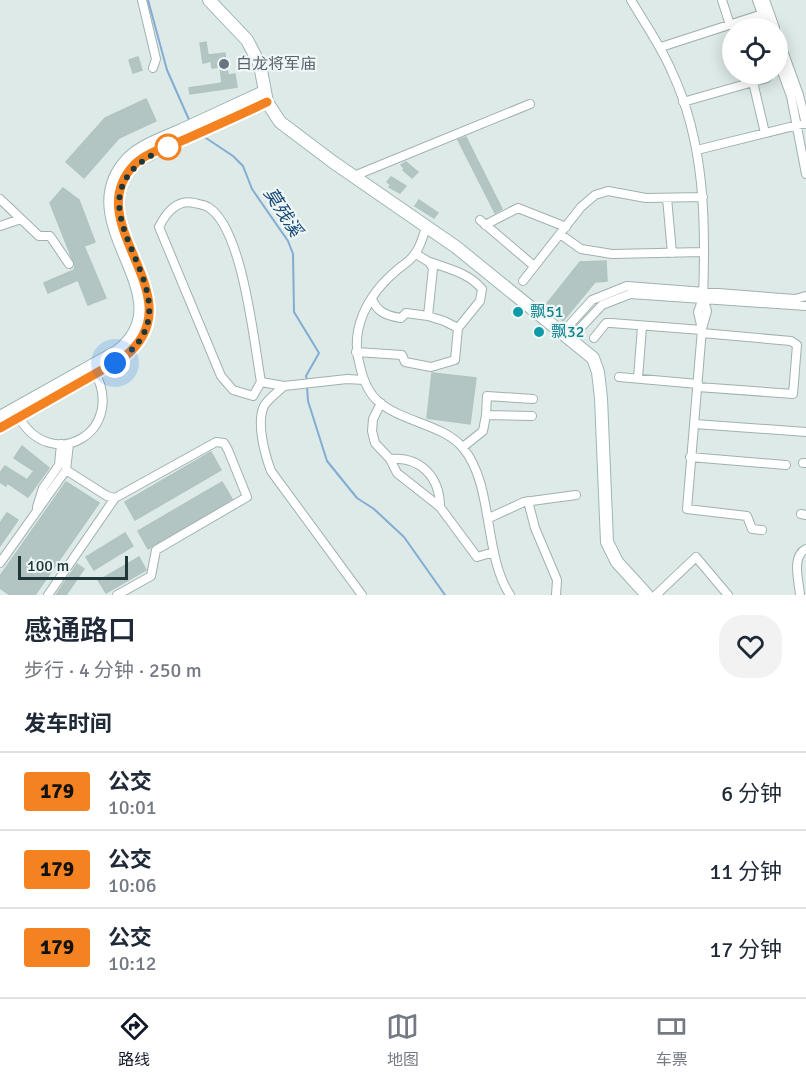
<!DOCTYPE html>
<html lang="zh">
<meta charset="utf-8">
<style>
body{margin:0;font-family:Signika,"Noto Sans SC",sans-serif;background:#f2f2f3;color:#1f2937;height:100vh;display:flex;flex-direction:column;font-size:22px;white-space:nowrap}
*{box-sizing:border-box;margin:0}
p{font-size:20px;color:#747a83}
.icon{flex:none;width:33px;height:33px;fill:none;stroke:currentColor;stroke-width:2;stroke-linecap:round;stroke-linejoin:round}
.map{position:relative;height:595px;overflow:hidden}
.side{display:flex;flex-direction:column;background:#fff;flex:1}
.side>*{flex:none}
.badge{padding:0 12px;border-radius:4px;font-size:21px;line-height:39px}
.fabs{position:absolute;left:722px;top:18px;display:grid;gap:12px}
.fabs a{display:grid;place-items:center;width:66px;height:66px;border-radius:50%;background:#fff;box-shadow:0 3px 15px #0003;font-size:30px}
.scale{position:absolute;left:18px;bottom:15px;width:110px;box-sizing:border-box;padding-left:6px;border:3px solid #1e383a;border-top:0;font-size:16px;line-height:21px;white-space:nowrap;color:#1e383a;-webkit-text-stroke:4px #eef7f5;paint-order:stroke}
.you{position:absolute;width:30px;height:30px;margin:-15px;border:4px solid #fff;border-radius:50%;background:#1a73e8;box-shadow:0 0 0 9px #1a73e833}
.map>.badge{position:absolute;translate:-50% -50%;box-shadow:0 0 0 3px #fff}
h2{padding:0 24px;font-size:22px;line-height:54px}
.round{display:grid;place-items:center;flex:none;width:63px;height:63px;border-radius:24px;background:#f2f2f3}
.summary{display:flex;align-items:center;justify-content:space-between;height:102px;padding:0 24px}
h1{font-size:28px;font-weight:600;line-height:45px}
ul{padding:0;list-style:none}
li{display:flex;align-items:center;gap:18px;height:78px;padding:0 24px;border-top:2px solid #e0e1e3}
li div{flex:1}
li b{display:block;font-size:22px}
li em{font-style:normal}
li .badge{min-width:66px;font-weight:700;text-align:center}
.tabs{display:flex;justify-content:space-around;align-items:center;height:84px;border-top:2px solid #e0e1e3;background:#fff;font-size:16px;color:#747a83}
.tabs a{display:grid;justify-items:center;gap:3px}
.tabs .on{color:#111827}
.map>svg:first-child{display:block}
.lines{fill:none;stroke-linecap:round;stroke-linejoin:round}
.stream{stroke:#82acd2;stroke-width:2}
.building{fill:#b3c5c2;stroke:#b0c4c2;stroke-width:1.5}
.street-casing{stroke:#a0b1b0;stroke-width:10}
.secondary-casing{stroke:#9cb6b5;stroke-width:14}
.street{stroke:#fff;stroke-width:8}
.secondary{stroke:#fff;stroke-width:12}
.line-casing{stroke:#fff;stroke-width:14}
.line{stroke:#f58220;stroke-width:9}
.walk{stroke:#1e383a;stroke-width:6;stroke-dasharray:0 10.8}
.worship-dot{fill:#6b7280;stroke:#eef7f5;stroke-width:2}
.stop-dot{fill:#fff;stroke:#f58220;stroke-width:3}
.culture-dot{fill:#0f9aa8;stroke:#eef7f5;stroke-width:2}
.labels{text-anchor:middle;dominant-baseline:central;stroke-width:4.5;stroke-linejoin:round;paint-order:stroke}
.worship-label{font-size:16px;fill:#5b616d;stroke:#eef7f5;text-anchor:start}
.culture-label{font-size:16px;fill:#0d838f;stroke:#eef7f5;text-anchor:start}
.water-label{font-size:18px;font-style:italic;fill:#174877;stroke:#eef7f5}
</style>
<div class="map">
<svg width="806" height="595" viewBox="0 0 806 595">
<rect width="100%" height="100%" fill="#ddeae8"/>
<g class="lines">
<!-- stream -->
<path class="stream" d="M148 0 167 70 190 122
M203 136 233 156 243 166 252 189 288 241 293 254 294 312 319 353 306 376 307 380
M307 386 308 401 327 461 357 498 374 509 404 537 445 595"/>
</g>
<!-- building -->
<path class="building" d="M206 42 208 55 225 53 228 75 235 74 237 87 190 94 189 88 222 83 220 67 212 68 211 61 203 63 200 43Z
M138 57 142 70 133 73 129 60Z
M146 99 156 121 119 138 84 178 66 162 105 118Z
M466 137 502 209 495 213 458 140Z
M406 162 418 172 412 178 403 170 404 168 401 165Z
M391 177 406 186 400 193 389 187 391 185 387 182Z
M63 188 79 200 95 242 84 246 106 298 88 305 78 280 48 293 44 283 74 270 75 266 50 203Z
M419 200 438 213 434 218 415 206Z
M606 261 607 281 595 282 563 321 545 306 580 262Z
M432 373 476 378 470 424 427 418Z
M22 446 49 468 28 497 7 483 6 486 0 482V473L5 466 27 480 34 471 14 458Z
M211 452 221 470 135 520 125 502Z
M66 482 99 503 35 595H10L0 588V576Z
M222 482 232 499 148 549 138 531Z
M7 513 18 520 0 546V523Z
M125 533 133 546 94 570 86 557Z
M139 557 146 570 106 593 97 578 100 580Z
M77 564 84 569 66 595H56Z"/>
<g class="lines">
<defs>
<path id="street" d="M142 0 156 59 153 68
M631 0C645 24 661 46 672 72 705 143 706 221 703 298
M722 0 730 25
M757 0 767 28
M765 0 775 28
M777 34 799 95 806 124
M661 47 769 12
M777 58 791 96 806 174
M753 82 765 133
M683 102 767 78
M697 150 806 123
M354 176 530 104
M667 198 672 253
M0 199 39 236H50L69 264
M480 220 534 266
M427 225C423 235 421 247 414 255 410 261 403 265 397 270 368 294 349 329 360 366 363 379 369 394 379 402 402 422 445 425 463 448 494 485 483 554 510 595
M485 225 518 208 566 227
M0 226 21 219
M560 234 581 249 612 254 703 252
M430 262C449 269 469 273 482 289L480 301 458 328
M523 281 581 207 595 195 608 191 646 198 703 197
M372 299C377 312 387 316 401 318L406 313 428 316
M702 329 707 311 703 298 698 312 702 329 687 509 747 516 752 529 762 530
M563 332 592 300 627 286 795 299 806 296
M571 338 602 305 630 294 806 306
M594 338 606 323H611L702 330
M356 352 402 355 405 362 431 367 455 360 458 328 444 321 428 316 433 268 429 262 416 254
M619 377 698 384
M638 378 642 327
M261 382 253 396 233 390 221 376 159 227C166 213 177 199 194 203 198 204 204 205 208 207 243 228 254 343 261 382L284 386
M698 387 793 394 797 345 791 341 702 333
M381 403 373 419 372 431 375 443 390 459 397 473 440 507 477 557 494 552
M17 414C51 478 130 430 93 369
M486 415 487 396 533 399
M695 424 806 432
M463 447 483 431 486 415 532 416
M690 457 786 465
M390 459C420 456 440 477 440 507
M803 463H806
M66 470 107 496 115 498 216 442 224 443 228 450 247 497 156 550 151 576 117 595
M528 501 535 528 557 580 556 595
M37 507 43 488 59 465 61 444
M801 514 806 515
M489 518 524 502 576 495
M0 563 66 470 69 444
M48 595 115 498
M362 595 271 471C265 455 256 423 264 406 268 399 278 392 284 386L347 379 364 380
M656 595 696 557 728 595
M800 595C799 581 791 556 806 549"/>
<path id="secondary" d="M209 0 247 40 260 65 267 102 280 122 333 162 456 247 593 358 598 372 601 398 607 542 617 562 647 595
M0 417 118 351C188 296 66 222 129 158 141 146 161 139 177 132 206 119 235 105 264 92
M0 428 123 358C200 298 77 225 134 165 146 153 164 149 179 142 208 129 238 116 267 102"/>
</defs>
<!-- street casing -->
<use href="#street" class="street-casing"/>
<!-- secondary casing -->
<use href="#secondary" class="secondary-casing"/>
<!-- street -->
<use href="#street" class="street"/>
<!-- secondary -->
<use href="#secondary" class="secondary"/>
</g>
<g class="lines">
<defs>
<path id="line" d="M0 428 123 358C200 298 77 225 134 165 146 153 164 148 179 142 208 129 238 116 267 102"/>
</defs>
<!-- line casing -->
<use href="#line" class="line-casing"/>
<!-- line -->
<use href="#line" class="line"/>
<!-- walk -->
<path class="walk" d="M115 363C221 295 34 201 173 145L168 147"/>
</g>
<!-- markers -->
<circle class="worship-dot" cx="224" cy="64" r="6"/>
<circle class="stop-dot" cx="168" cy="147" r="12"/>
<g class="culture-dot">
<circle cx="518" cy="312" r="6"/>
<circle cx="539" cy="332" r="6"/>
</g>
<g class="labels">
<!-- worship labels -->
<g class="worship-label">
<text x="236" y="64">白龙将军庙</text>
</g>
<!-- culture labels -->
<g class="culture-label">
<text x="530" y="312">飘51</text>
<text x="551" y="332">飘32</text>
</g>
<!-- water labels -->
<g class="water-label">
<text transform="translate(283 212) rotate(57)">莫残溪</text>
</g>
</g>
</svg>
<div class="fabs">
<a><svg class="icon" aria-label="locate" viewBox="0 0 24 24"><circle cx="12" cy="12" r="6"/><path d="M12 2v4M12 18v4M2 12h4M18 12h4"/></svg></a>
</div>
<div class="scale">100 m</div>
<div class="you" style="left:115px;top:363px"></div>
</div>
<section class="side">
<div class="summary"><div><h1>感通路口</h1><p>步行 · 4 分钟 · 250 m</p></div><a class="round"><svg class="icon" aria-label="heart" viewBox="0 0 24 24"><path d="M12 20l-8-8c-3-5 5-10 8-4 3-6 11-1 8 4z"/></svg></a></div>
<h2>发车时间</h2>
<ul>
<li><span class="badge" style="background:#f58220;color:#111">179</span><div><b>公交</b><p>10:01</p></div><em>6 分钟</em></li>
<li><span class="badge" style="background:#f58220;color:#111">179</span><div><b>公交</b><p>10:06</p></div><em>11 分钟</em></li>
<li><span class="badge" style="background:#f58220;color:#111">179</span><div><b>公交</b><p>10:12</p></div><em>17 分钟</em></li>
</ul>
</section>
<nav class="tabs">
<a class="on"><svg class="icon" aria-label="directions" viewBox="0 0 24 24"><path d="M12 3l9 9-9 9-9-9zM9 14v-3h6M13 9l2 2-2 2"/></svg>路线</a>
<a><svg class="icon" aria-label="map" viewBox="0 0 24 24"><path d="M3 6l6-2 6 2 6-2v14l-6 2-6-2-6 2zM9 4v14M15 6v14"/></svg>地图</a>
<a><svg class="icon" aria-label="tickets" viewBox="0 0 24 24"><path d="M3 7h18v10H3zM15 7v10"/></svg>车票</a>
</nav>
